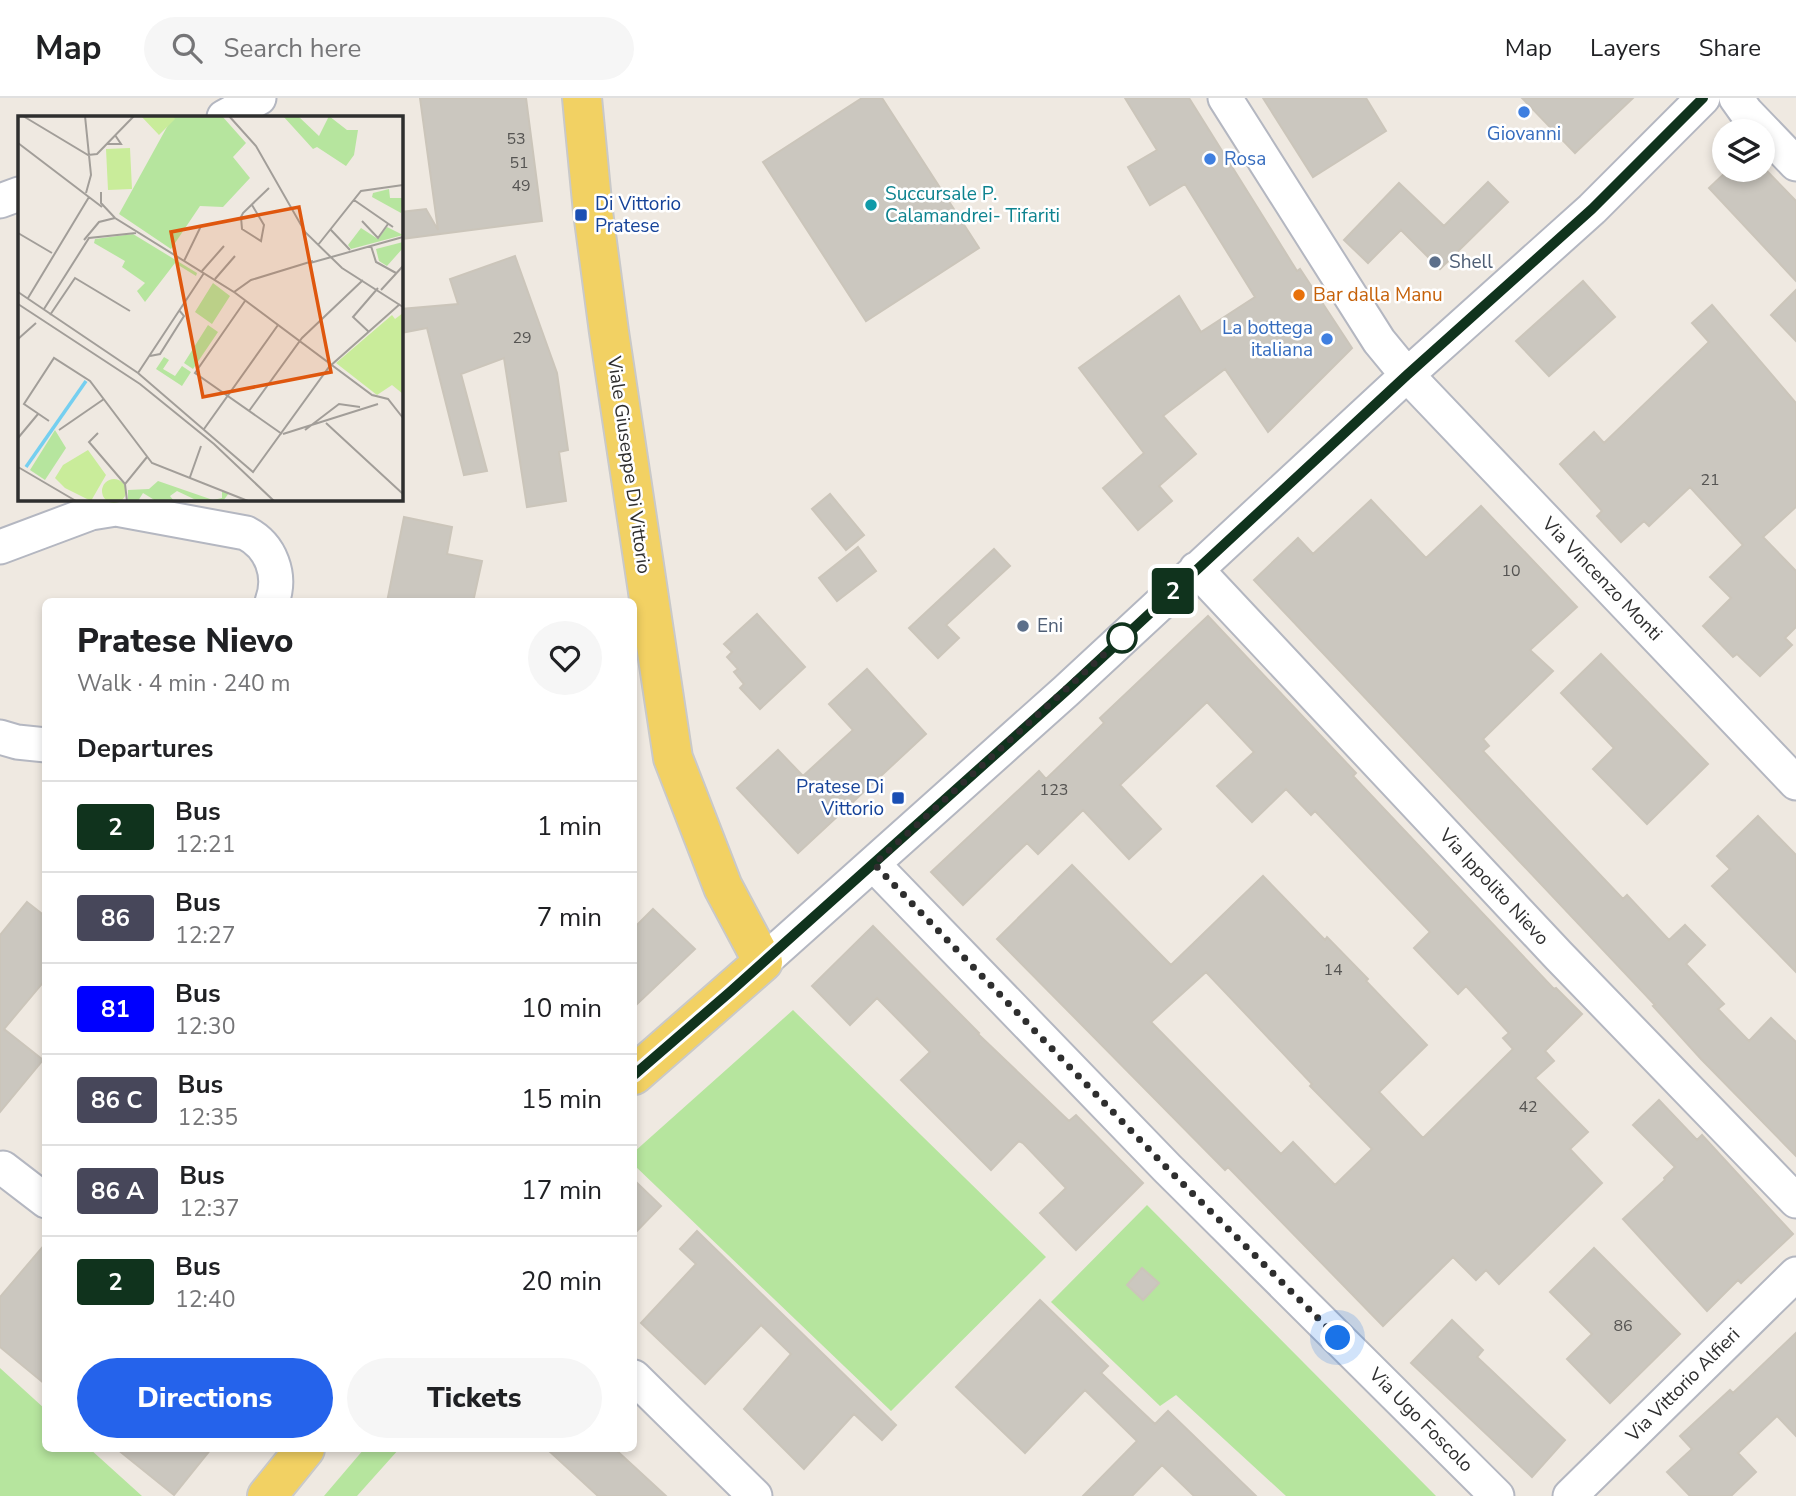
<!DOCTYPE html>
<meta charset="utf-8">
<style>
body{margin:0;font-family:"Nunito Sans",sans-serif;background:#f6f6f6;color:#202124;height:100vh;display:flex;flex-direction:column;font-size:26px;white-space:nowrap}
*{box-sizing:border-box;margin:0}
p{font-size:23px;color:#757577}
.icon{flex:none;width:38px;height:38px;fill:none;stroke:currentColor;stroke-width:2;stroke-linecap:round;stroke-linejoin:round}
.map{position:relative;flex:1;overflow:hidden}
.sheet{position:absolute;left:42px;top:500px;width:595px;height:854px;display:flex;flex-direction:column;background:#fff;border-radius:10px;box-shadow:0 4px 10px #0003}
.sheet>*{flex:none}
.badge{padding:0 14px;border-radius:5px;font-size:24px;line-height:46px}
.fabs{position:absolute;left:1712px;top:21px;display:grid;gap:14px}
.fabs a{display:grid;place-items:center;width:63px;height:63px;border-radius:50%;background:#fff;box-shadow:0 4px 10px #0003;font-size:35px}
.you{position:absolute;width:35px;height:35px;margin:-18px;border:5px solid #fff;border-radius:50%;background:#1a73e8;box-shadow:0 0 0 10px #1a73e833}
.map>.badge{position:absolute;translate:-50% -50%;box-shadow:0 0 0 4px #fff}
h2{padding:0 35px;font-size:26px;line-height:63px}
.round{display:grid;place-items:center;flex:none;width:74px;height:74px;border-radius:37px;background:#f6f6f6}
.headline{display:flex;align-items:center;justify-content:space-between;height:119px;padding:0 35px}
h1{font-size:33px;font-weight:800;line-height:52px}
.cta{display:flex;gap:14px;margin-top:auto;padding:14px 35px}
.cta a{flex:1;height:80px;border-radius:42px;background:#2563eb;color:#fff;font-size:28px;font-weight:800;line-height:80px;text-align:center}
.cta a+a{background:#f6f6f6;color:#202124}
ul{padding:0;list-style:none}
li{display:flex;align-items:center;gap:21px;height:91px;padding:0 35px;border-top:2px solid #e0e0e0}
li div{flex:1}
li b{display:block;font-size:26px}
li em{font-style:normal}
li .badge{min-width:77px;font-weight:700;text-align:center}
header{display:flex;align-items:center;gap:42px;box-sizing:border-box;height:98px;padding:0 35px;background:#fff;border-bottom:2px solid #e0e0e0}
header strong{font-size:33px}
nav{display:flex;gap:38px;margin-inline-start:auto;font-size:24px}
.search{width:490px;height:63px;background:#f6f6f6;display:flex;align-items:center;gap:18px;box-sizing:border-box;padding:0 24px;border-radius:38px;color:#757577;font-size:26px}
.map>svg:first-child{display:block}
.green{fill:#b6e59e}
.building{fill:#cbc7bf;stroke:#cbc5ba;stroke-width:2;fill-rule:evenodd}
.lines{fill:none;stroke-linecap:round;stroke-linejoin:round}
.minor-casing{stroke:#b4b7c1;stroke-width:37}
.major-casing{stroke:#c9c9c9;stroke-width:42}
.minor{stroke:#fff;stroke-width:33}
.major{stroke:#f2d163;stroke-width:38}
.line-casing{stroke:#fff;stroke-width:16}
.line{stroke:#10331d;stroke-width:10}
.walk{stroke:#2e2e2e;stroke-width:7;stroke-dasharray:0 12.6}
.shop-dot{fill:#3f7fe0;stroke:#fff;stroke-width:2.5}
.culture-dot{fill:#0f9aa8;stroke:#fff;stroke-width:2.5}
.transit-dot{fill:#1a4fb4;stroke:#fff;stroke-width:2.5}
.service-dot{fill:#5c6f8a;stroke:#fff;stroke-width:2.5}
.food-dot{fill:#e8710a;stroke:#fff;stroke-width:2.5}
.stop-dot{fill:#fff;stroke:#10331d;stroke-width:3.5}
.labels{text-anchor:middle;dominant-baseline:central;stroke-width:5;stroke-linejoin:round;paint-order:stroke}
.number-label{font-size:16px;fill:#555452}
.shop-label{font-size:19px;fill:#366cbe;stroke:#fff}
.culture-label{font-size:19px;fill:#0d838f;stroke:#fff;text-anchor:start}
.transit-label{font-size:19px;fill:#164399;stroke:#fff;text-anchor:start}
.service-label{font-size:19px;fill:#4e5e75;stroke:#fff;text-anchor:start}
.food-label{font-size:19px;fill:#c56008;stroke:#fff;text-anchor:start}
.street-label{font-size:19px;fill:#2e2e2e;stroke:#fff}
.inset-river{fill:none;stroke:#75cff0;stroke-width:3.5}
.inset-road{fill:none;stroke:#a29e99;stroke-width:2}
.view{fill:#df570e;fill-opacity:0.15;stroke:#df570e;stroke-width:3.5}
.inset-edge{fill:none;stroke:#2e2e2e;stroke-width:3.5}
</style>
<header>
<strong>Map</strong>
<div class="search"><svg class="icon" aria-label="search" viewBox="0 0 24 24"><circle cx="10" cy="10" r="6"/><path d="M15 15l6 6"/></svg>Search here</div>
<nav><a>Map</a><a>Layers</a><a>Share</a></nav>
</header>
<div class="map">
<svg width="1796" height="1398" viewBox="0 0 1796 1398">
<rect width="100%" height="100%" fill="#efe9e1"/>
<!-- green -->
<path class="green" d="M793 912 1046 1159 891 1313 634 1067V1054Z
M1147 1107 1436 1398H1286L1176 1297 1160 1308 1051 1204Z
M0 1270 45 1311 46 1351H90L142 1398H0Z
M364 1351H399L357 1398H324Z"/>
<!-- building -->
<path class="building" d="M420 0H526L542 123 401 141V114L426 111 438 132Z
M862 0H882L979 150 866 223 763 64Z
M1125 0H1189L1297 173 1300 171 1352 250 1268 334 1225 271 1163 318 1196 356 1159 388 1172 403 1138 432 1103 390 1144 355 1079 270 1179 198 1201 234 1255 199 1185 86 1150 107 1128 69 1157 52Z
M1263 0H1366L1386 33 1313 79Z
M1522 0H1633L1575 55Z
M1728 72H1766L1796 103V183L1709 90Z
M1488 84 1508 104 1440 171 1401 132 1368 165 1344 142 1399 85 1444 128Z
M515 158 557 275 568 352 559 354 566 403 527 409 504 260 461 276 487 373 464 377 427 230 401 235V211L458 206 450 181Z
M1583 183 1615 219 1549 278 1516 243Z
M1796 192V243L1771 217Z
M1712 207 1796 305V409L1763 439 1796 473V529L1785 540 1792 547 1760 578 1737 556 1733 559 1703 528 1731 500 1710 479 1743 447 1690 389 1649 428 1644 423 1621 444 1597 418 1602 413 1560 366 1594 334 1604 345 1709 244 1692 225Z
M830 396 864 437 846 452 812 411Z
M1371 402 1426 460 1481 408 1577 509 1530 552 1553 573 1483 641 1489 648 1483 653 1623 801 1627 797 1669 842 1685 827 1705 847 1686 866 1724 906 1718 911 1749 943 1771 920 1796 944V1058L1701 961 1653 908 1655 907 1254 482 1298 440 1313 456Z
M404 419 452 429 447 456 482 463 473 504H387Z
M858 449 876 473 837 503 819 480Z
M994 451 1010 468 946 527 959 540 938 560 909 530Z
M757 516 805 569 760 611 740 590 744 586 734 574 738 571 727 559 732 554 724 546Z
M1208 518 1356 675 1353 678 1554 891 1556 890 1582 916 1545 953 1554 963 1535 980 1588 1034 1570 1051 1602 1085 1499 1186 1486 1172 1476 1182 1453 1159 1383 1228 1228 1069 1225 1072 997 841 1072 767 1171 867 1263 778 1325 842 1327 839 1368 881 1366 883 1427 947 1379 994 1423 1040 1513 951 1503 940 1509 935 1466 888 1458 896 1414 850 1430 834 1315 713 1311 717 1286 691 1252 724 1217 688 1254 654 1207 604 1120 687 1161 731 1129 761 1083 712 1038 756 1027 745 963 807 931 774 1039 673 1046 681 1104 625 1100 620ZM1206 874 1312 986 1310 988 1372 1051 1335 1087 1293 1044 1281 1056 1151 924Z
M1601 556 1708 666 1647 726 1593 671 1614 650 1561 595Z
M867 571 926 636 798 755 737 690 778 652 803 678 853 632 829 606Z
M1758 718 1796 757V874L1712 788 1730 771 1717 758Z
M27 804 46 819V881L4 931 43 962 0 1014V837Z
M653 811 695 851 634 909V830Z
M873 828 979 935 978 936 1069 1023 1076 1017 1143 1085 1076 1152 1040 1115 1066 1090 1023 1045 1019 1043 991 1072 901 982 930 954 877 900 850 927 812 888Z
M1659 1002 1697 1042 1702 1037 1793 1136 1741 1185 1738 1182 1707 1213 1623 1121 1665 1082 1664 1080 1675 1069 1633 1027Z
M634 1082 661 1108 634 1136Z
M697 1133 896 1327 882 1342 854 1316 804 1371 744 1311 791 1256 761 1227 705 1286 641 1225 696 1166 680 1151Z
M46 1145V1287L0 1249V1199Z
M1594 1150 1680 1236 1610 1305 1567 1261 1592 1236 1550 1194Z
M1142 1170 1159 1185 1143 1202 1127 1187Z
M1040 1202 1108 1268 1101 1275 1155 1326 1168 1313 1256 1398H1194L1162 1367 1132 1398H1083L1137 1343 1085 1292 1025 1355 956 1289Z
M1452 1222 1483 1252 1477 1259 1565 1342 1532 1379 1411 1265Z
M1796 1235V1338L1777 1318 1738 1355 1756 1374 1731 1398H1690L1667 1374 1692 1351 1680 1338 1730 1292 1733 1295Z
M117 1351H211L174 1397Z
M547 1351H615L666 1398H598Z"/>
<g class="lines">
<defs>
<path id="minor" d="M1225 0 1379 243 1407 277 1796 685
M1736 0 1746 14 1796 66
M224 19 259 0
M0 103 19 96
M0 449 91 415 116 411 246 435C271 448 282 477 272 504
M1196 471 1558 857 1796 1103
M0 639 17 644 46 647
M874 767 1167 1070 1497 1398
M763 864 1066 593 1407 277 1592 111 1703 0
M3 1070 46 1103
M634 1279 755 1398
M1570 1398 1796 1176"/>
<path id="major" d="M582 0 593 114 609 234 673 660 723 789 763 864 634 977
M267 1398 305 1351"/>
</defs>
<!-- minor casing -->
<use href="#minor" class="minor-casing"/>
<!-- major casing -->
<use href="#major" class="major-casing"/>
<!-- minor -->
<use href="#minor" class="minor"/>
<!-- major -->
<use href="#major" class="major"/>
</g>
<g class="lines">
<defs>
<path id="line" d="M634 977 730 894 1066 593 1407 277 1592 111 1703 0"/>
</defs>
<!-- line casing -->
<use href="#line" class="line-casing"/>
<!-- line -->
<use href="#line" class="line"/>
<!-- walk -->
<path class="walk" d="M1122 540 874 766 1167 1070 1338 1240"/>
</g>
<!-- markers -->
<g class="shop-dot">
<circle cx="1524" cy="14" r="7"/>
<circle cx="1210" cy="61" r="7"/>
<circle cx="1327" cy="241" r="7"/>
</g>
<circle class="culture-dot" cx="871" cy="107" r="7"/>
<g class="transit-dot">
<rect x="574" y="110" width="14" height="14" rx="3.5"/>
<rect x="891" y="693" width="14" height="14" rx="3.5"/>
</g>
<g class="service-dot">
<circle cx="1435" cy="164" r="7"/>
<circle cx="1023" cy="528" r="7"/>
</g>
<circle class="food-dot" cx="1299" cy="197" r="7"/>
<circle class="stop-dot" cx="1122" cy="540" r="14"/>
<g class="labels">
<!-- number labels -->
<g class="number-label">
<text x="516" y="41">53</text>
<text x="519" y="65">51</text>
<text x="521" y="88">49</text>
<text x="522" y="240">29</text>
<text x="1710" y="382">21</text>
<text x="1511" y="473">10</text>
<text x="1054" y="692">123</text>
<text x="1333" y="872">14</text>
<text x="1528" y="1009">42</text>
<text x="1623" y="1228">86</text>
</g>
<!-- shop labels -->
<g class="shop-label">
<text x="1524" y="36">Giovanni</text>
<text x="1224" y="61" text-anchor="start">Rosa</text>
<text x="1313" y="230" text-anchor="end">La bottega<tspan x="1313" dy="22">italiana</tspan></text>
</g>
<!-- culture labels -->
<g class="culture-label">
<text x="885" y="96">Succursale P.<tspan x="885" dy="22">Calamandrei- Tifariti</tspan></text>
</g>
<!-- transit labels -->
<g class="transit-label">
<text x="595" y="106">Di Vittorio<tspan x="595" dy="22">Pratese</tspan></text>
<text x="884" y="689" text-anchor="end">Pratese Di<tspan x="884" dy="22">Vittorio</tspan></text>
</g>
<!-- service labels -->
<g class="service-label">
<text x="1449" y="164">Shell</text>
<text x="1037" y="528">Eni</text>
</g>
<!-- food labels -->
<g class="food-label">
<text x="1313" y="197">Bar dalla Manu</text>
</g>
<!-- street labels -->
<g class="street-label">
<text transform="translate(629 367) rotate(82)">Viale Giuseppe Di Vittorio</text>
<text transform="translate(1602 481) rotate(46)">Via Vincenzo Monti</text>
<text transform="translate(1494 789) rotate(47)">Via Ippolito Nievo</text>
<text transform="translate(1683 1287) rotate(-45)">Via Vittorio Alfieri</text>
<text transform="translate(1421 1322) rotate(45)">Via Ugo Foscolo</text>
</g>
</g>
<!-- overview -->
<g transform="translate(18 18)">
<rect width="385" height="385" fill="#efe9e1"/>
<path d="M155 0H204L228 27 215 41 232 62 205 91 182 90 153 133 101 98ZM265 0H280L301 20 311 0 329 14H340L336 39 328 50 299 31 295 33ZM371 73 372 82H385L383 97 354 81 355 77ZM369 111 385 119 333 133 330 129 343 112 360 123ZM115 118 179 157 178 160 157 147 127 186 119 175 127 167 104 151 107 145 76 127 77 123ZM385 126V132L369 150 361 145 358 133ZM195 167 212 180 194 208 177 196ZM190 209 200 216 175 253 166 247ZM146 241 151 244 145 253 157 260 164 250 173 256 164 270 138 253ZM37 314 48 332 27 364 12 354ZM140 365 195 384 204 382V375L211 377 205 385H180L159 375 152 380 156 385H138L125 377 120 385H110V374L131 373Z" fill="#b6e59e"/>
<path d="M123 0H155L157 3 141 19ZM112 32 114 73 90 74 88 33ZM385 197V278L374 269 359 279 318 247 374 199 377 203ZM70 334 88 359 73 385 47 372 37 362 45 349ZM84 375a12 12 0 1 1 24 0a12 12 0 1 1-24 0Z" fill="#c9ec9a"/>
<path class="inset-river" d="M8 351 68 265"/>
<path class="inset-road" d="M5 0 70 39 79 38 116 0M67 0 73 59 68 77M211 0 238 30 287 116 324 152 385 191M0 27 84 91M89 28H103L97 19M83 76V87L97 102 216 176 233 164 295 145M336 84 375 111M234 89 246 109 243 125 224 113 223 101 225 97 251 72M344 105 360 122 370 108M313 114 332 134M0 117 34 137M66 124 81 106 97 102M300 129 343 75 385 69M353 130 358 146 378 157M166 145 183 110M292 147 385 121M184 155 206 130M197 163 217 140M363 174 385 150M0 176 120 257 235 356 311 251 382 188M216 176 354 279 370 283 385 302M10 182 71 81M227 185 177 257 264 318M0 188 122 268 196 328 256 385M26 193 71 122 118 117M32 199 57 162 112 195M351 216 335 201 360 172M0 223 18 207M132 240 142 238 166 200 161 194M120 257 186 157M231 295 284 222 345 164M31 305 6 288 36 242 72 265 134 347 230 385M308 307 385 378M186 313 260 209M41 314 86 283M287 314 321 288 342 291M80 317 71 326 107 368M265 318 360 288M0 322 20 298M0 351 58 385M172 361 183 330M109 385 107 368 129 341"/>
<path class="view" d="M281 91 313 256 185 281 153 116Z"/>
<rect width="385" height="385" class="inset-edge"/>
</g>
</svg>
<div class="fabs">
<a><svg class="icon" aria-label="layers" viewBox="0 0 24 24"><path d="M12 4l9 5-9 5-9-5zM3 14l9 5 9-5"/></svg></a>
</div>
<div class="you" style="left:1338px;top:1240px"></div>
<b class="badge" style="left:1173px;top:493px;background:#10331d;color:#fff">2</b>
<section class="sheet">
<div class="headline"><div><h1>Pratese Nievo</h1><p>Walk · 4 min · 240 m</p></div><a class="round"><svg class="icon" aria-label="heart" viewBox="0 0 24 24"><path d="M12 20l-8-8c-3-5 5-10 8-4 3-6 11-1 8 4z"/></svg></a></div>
<h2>Departures</h2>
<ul>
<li><span class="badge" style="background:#10331d;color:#fff">2</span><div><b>Bus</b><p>12:21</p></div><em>1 min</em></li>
<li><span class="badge" style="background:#47475a;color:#fff">86</span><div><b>Bus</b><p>12:27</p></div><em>7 min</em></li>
<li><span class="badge" style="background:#00f;color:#fff">81</span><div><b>Bus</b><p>12:30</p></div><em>10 min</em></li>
<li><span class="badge" style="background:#47475a;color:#fff">86 C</span><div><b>Bus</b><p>12:35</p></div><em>15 min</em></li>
<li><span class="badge" style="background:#47475a;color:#fff">86 A</span><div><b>Bus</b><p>12:37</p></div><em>17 min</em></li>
<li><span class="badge" style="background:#10331d;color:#fff">2</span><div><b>Bus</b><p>12:40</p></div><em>20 min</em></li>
</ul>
<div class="cta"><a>Directions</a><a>Tickets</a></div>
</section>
</div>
